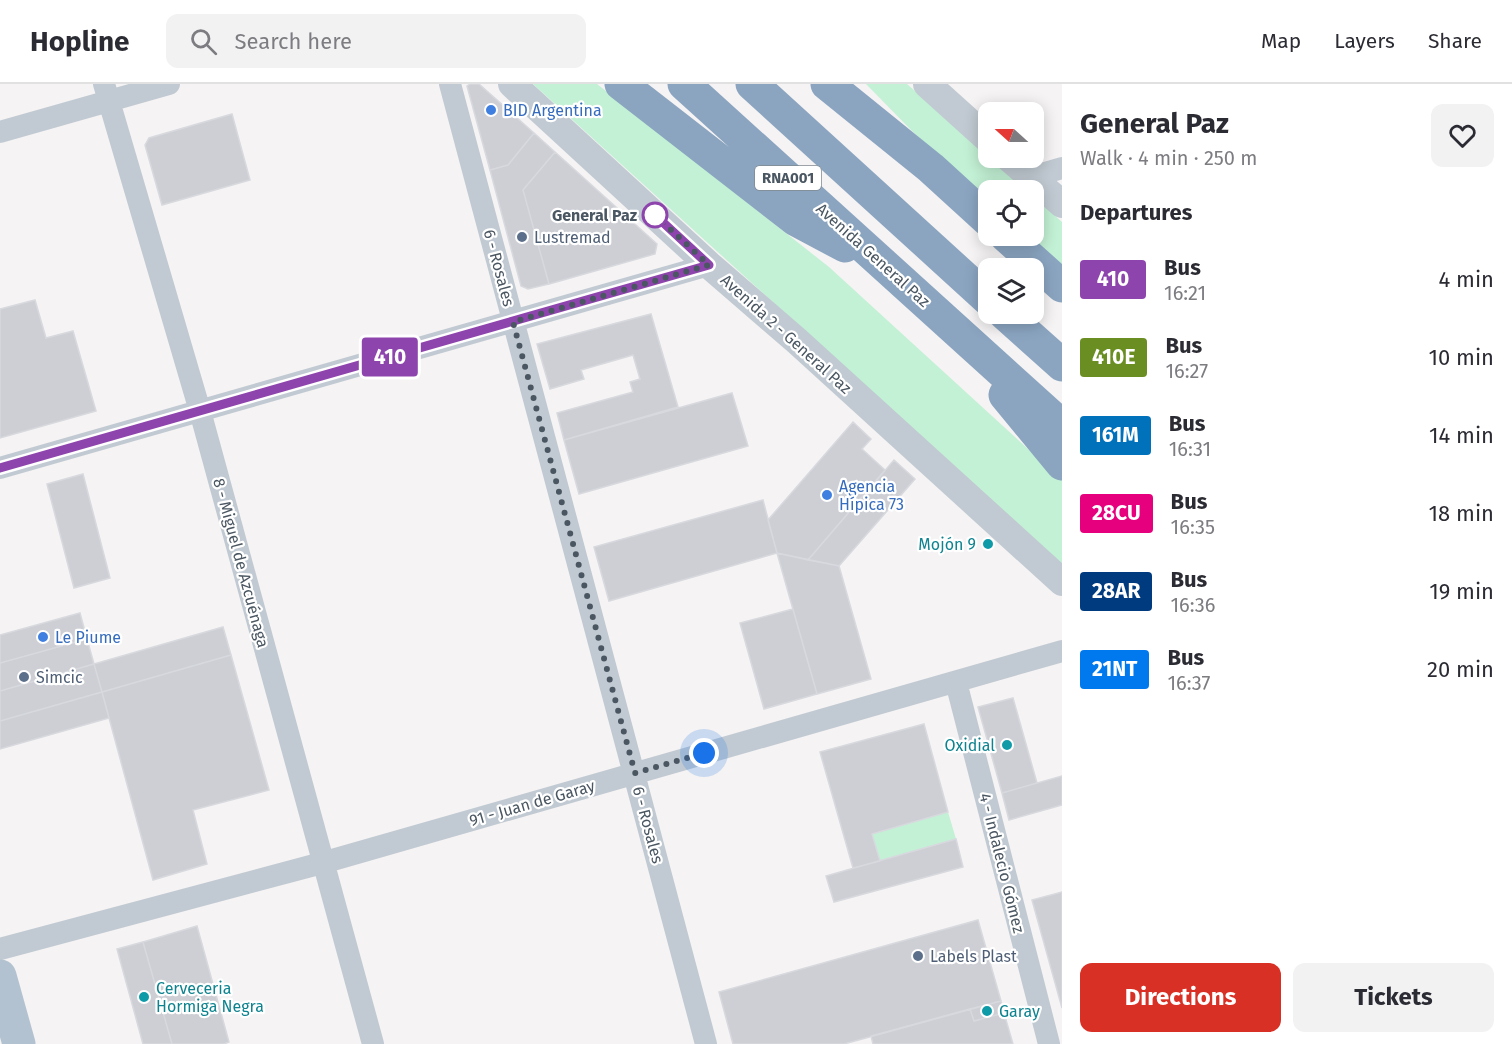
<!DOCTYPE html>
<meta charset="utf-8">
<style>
body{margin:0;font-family:"Fira Sans",sans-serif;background:#f2f2f3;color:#2b2b33;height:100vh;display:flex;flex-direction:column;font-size:22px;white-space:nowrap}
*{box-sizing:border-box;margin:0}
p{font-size:20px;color:#7c7c81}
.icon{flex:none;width:33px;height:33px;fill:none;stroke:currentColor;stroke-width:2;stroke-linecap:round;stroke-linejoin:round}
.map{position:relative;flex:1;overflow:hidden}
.details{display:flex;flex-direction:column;background:#fff;width:450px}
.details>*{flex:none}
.badge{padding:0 12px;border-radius:4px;font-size:21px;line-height:39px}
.needle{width:39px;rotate:291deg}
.fabs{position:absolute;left:978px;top:18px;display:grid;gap:12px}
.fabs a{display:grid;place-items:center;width:66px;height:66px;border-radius:12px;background:#fff;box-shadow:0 3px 15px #0003;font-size:30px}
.you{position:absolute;width:30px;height:30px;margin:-15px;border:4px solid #fff;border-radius:50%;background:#1a73e8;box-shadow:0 0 0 9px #1a73e833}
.map>.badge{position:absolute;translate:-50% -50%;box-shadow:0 0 0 3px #fff}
h2{padding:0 18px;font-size:22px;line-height:54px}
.round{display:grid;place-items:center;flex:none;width:63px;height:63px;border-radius:12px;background:#f2f2f3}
.summary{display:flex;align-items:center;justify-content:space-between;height:102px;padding:0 18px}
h1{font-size:28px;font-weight:700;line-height:45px}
.action{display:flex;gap:12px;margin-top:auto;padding:12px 18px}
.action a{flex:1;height:69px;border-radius:12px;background:#d93025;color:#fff;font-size:24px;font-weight:700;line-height:69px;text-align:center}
.action a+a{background:#f2f2f3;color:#2b2b33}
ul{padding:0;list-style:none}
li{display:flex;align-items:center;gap:18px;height:78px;padding:0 18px}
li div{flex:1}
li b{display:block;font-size:22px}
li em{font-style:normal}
li .badge{min-width:66px;font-weight:700;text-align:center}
header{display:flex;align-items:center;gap:36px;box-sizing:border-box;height:84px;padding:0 30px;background:#fff;border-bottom:2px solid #e1e1e2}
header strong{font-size:28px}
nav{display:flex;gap:33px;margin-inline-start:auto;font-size:21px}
.search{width:420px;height:54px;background:#f2f2f3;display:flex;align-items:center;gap:15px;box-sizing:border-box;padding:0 21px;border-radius:12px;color:#7c7c81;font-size:22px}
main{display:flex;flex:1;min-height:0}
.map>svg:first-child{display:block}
.green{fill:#c3f1d5}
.building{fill:#cdcfd5;stroke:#d7d9de;stroke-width:1.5}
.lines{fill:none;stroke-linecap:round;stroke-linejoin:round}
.minor{stroke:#c1cad2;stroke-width:22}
.tertiary{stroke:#c1cad2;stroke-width:28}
.primary{stroke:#b3c2d1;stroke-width:33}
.motorway{stroke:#8ba5c1;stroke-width:33}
.line-casing{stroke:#fff;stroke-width:14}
.line{stroke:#8e44ad;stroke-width:9}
.walk{stroke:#4a5661;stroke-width:6;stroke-dasharray:0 10.8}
.shop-dot{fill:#3f7fe0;stroke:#fff;stroke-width:2}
.stop-dot{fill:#fff;stroke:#8e44ad;stroke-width:3}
.service-dot{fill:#5c6f8a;stroke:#fff;stroke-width:2}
.culture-dot{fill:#0f9aa8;stroke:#fff;stroke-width:2}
.labels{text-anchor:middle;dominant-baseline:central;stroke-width:4.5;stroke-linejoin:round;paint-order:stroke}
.shield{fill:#fff;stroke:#808990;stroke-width:1.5}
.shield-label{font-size:15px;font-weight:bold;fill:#4a5661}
.shop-label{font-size:16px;fill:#366cbe;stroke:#fff;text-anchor:start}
.stop-label{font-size:16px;font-weight:bold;fill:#4a5661;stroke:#fff;text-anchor:end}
.service-label{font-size:16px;fill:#4e5e75;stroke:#fff;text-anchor:start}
.street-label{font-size:16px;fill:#4a5661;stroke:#fff}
.culture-label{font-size:16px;fill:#0d838f;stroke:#fff;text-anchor:end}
</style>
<header>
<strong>Hopline</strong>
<div class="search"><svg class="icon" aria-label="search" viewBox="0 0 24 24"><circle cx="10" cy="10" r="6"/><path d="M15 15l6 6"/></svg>Search here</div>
<nav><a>Map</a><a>Layers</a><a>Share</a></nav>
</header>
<main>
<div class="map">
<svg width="1062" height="960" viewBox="0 0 1062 960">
<rect width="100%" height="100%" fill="#f5f3f3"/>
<!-- green -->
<path class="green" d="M533 0H597L829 183 1062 396V481Z
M866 0H907L1027 106H988V116L912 47Z
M1034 113 1062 138V183L1027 152H1034Z
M948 728 956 755 880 777 872 750Z"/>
<!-- building -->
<path class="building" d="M470 0H479L534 49 508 81 490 86 467 2Z
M232 30 250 96 162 121 145 61 149 54Z
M534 49 555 68 523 106 549 200 528 205 521 202 490 86 508 81Z
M555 68 657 160 655 170 549 200 523 106Z
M35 216 46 254 73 247 96 327 0 354V225Z
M651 230 678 323 564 356 557 329 633 308 630 298 640 295 633 271 581 286 584 295 550 305 537 260Z
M732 309 748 362 579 410 564 356Z
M853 338 871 355 862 365 885 386 808 476 777 469 768 436Z
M894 376 915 395 839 482 808 476Z
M83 390 110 494 74 504 47 400Z
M763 416 777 469 609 517 594 463Z
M777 469 839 482 871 595 817 610Z
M793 525 817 610 764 625 740 539Z
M80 529 87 555 0 579V551Z
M223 543 231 571 102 608 94 580Z
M87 555 94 580 0 607V579Z
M231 571 269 706 193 726 207 780 153 796 102 608Z
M94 580 102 608 0 637V607Z
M102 608 109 634 0 665V637Z
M1013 614 1037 699 1002 709 978 623Z
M924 640 948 728 872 750 880 777 853 784 820 668Z
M1062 692V721L1009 736 1002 709Z
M956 755 963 783 834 818 826 792Z
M1062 808V924L1032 816Z
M978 836 1001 917 844 960H733L719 908Z
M197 842 229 958 224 960H172L143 858Z
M143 858 172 960H143L117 865Z
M1001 917 1004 929 974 937 970 925Z
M970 925 974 937 1004 929 1013 960H873L871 952Z"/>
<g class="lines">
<!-- minor -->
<path class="minor" d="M104 0 200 327 373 960
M450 0 706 960
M0 48 169 0
M1031 93 1062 84
M0 384 709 181
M956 598 1049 960
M0 865 322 779 1062 567"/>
<!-- tertiary -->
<path class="tertiary" d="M512 0 709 181 797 257 1062 498
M927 0 988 55
M1009 74 1062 120"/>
<!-- primary -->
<path class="primary" d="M0 892 19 960"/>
<!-- motorway -->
<path class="motorway" d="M621 0 796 136 845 162
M684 0 1062 342
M752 0 988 215
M827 0 931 84 988 136
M1006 152 1062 202
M1005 230 1062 281
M1005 311 1062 380"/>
</g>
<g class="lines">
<defs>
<path id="line" d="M0 384 709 181 655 131"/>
</defs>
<!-- line casing -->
<use href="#line" class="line-casing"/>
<!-- line -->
<use href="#line" class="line"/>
<!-- walk -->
<path class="walk" d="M655 131 709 181 513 238 635 689 704 669"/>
</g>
<!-- markers -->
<g class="shop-dot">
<circle cx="491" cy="26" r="6"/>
<circle cx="827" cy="411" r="6"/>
<circle cx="43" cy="553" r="6"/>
</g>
<circle class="stop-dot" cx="655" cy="131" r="12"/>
<g class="service-dot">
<circle cx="522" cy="153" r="6"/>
<circle cx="24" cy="593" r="6"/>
<circle cx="918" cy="872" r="6"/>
</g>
<g class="culture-dot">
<circle cx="988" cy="460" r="6"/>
<circle cx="1007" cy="661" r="6"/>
<circle cx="144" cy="913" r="6"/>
<circle cx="987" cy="927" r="6"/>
</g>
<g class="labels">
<!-- shield labels -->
<rect class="shield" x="755" y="82" width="66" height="24" rx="4.5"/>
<g class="shield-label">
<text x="788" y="94">RNA001</text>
</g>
<!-- shop labels -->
<g class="shop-label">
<text x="503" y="26">BID Argentina</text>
<text x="839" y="402">Agencia<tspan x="839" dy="18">Hípica 73</tspan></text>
<text x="55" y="553">Le Piume</text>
</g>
<!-- stop labels -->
<g class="stop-label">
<text x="637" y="131">General Paz</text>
</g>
<!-- service labels -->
<g class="service-label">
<text x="534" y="153">Lustremad</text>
<text x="36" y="593">Simcic</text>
<text x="930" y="872">Labels Plast</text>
</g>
<!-- street labels -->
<g class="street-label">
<text transform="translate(873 171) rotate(42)">Avenida General Paz</text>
<text transform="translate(499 184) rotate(75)">6 - Rosales</text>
<text transform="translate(786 250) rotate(42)">Avenida 2 - General Paz</text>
<text transform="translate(241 479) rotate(75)">8 - Miguel de Azcuénaga</text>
<text transform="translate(532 719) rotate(-16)">91 - Juan de Garay</text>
<text transform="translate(648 741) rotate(75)">6 - Rosales</text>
<text transform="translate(1002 779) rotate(76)">4 - Indalecio Gómez</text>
</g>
<!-- culture labels -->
<g class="culture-label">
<text x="976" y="460">Mojón 9</text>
<text x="995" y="661">Oxidial</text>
<text x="156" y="904" text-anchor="start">Cerveceria<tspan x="156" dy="18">Hormiga Negra</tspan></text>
<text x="999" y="927" text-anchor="start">Garay</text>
</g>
</g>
</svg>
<div class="fabs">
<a><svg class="needle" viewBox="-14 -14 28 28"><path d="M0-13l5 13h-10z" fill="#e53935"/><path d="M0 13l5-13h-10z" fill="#7c7c81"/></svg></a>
<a><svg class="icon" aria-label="locate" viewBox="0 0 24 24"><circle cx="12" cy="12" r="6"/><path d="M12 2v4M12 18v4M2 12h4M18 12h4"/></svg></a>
<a><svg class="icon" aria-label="layers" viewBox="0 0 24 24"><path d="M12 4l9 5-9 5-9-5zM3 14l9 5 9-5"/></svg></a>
</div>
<div class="you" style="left:704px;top:669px"></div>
<b class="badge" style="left:390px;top:273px;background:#8e44ad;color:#fff">410</b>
</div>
<section class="details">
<div class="summary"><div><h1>General Paz</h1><p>Walk · 4 min · 250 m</p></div><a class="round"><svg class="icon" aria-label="heart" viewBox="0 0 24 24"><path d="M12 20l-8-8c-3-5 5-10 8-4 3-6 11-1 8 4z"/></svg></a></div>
<h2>Departures</h2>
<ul>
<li><span class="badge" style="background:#8e44ad;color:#fff">410</span><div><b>Bus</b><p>16:21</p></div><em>4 min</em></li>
<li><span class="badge" style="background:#6b8e23;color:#fff">410E</span><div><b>Bus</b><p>16:27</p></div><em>10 min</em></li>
<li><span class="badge" style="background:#0072bc;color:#fff">161M</span><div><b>Bus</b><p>16:31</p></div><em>14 min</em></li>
<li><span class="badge" style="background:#e6007e;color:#fff">28CU</span><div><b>Bus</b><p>16:35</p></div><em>18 min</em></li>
<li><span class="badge" style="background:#003b80;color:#fff">28AR</span><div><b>Bus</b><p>16:36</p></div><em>19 min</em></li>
<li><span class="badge" style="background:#0079ef;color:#fff">21NT</span><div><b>Bus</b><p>16:37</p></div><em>20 min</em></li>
</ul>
<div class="action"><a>Directions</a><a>Tickets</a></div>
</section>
</main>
